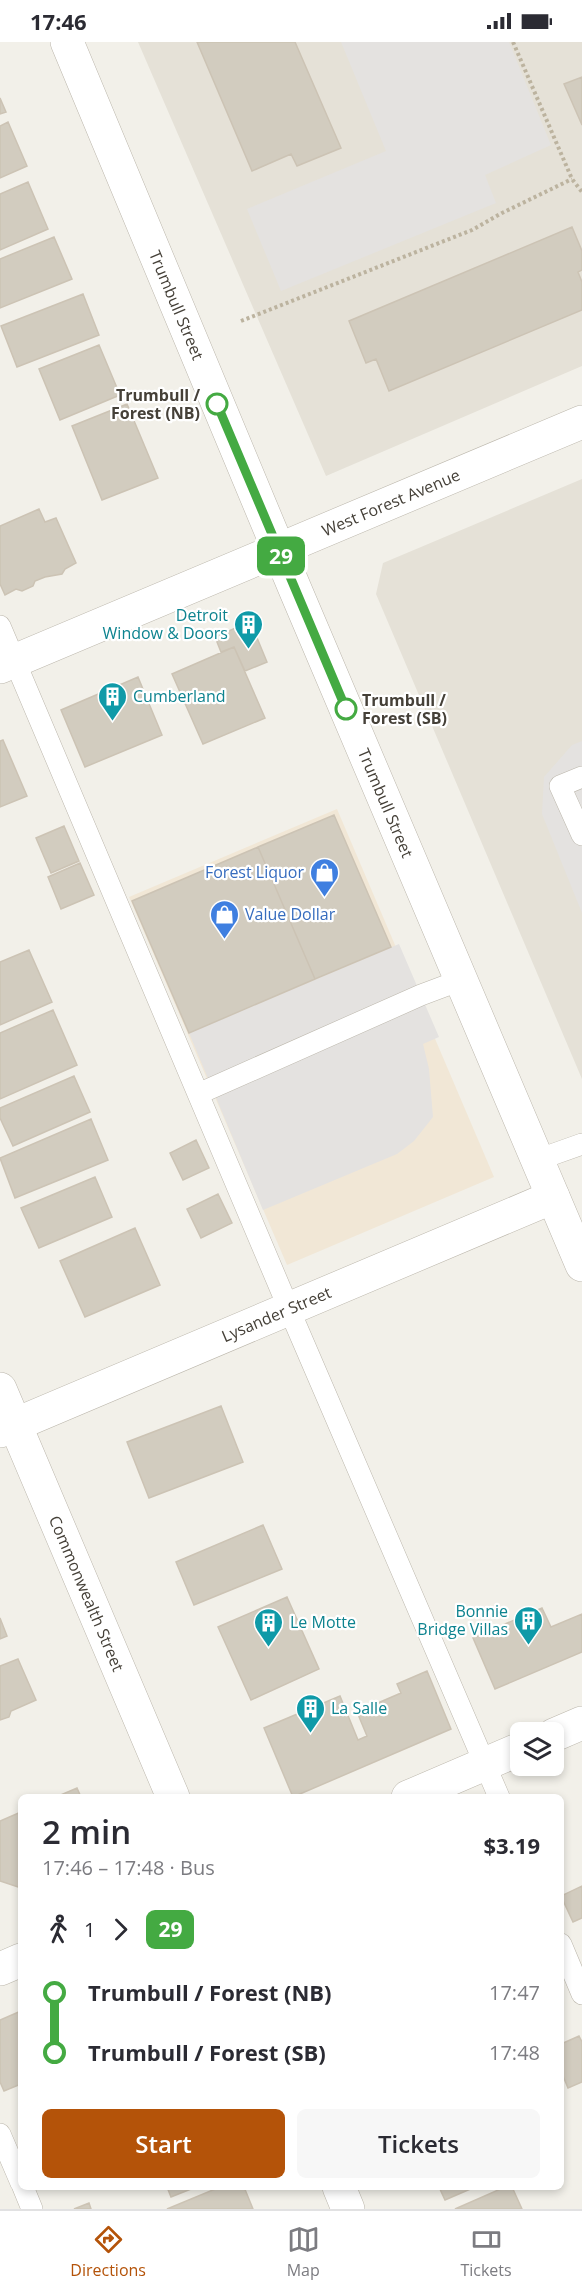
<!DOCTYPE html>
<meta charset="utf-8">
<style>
body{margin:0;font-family:"Open Sans",sans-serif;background:#f7f7f7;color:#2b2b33;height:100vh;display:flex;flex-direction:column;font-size:22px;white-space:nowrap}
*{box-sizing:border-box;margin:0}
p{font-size:20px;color:#7c7c81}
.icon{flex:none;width:33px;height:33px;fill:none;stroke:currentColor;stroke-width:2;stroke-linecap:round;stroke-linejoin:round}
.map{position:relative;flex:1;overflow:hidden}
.details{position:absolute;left:18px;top:1752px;width:546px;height:396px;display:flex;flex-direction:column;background:#fff;border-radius:9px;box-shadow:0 3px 9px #0003}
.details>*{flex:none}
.badge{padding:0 12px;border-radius:9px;font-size:21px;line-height:39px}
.buttons{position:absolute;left:510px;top:1680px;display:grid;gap:12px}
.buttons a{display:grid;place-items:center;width:54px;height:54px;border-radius:9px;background:#fff;box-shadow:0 3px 9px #0003;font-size:30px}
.map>.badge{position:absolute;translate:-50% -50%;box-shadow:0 0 0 3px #fff}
.legs{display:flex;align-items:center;gap:9px;height:66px;padding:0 24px;font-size:20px}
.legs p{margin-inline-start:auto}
.overview{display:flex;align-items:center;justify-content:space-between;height:102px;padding:0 24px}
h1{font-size:33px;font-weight:600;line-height:45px}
.cta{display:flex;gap:12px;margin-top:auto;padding:12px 24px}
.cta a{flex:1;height:69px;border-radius:9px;background:#b45309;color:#fff;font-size:24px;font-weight:600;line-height:69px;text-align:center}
.cta a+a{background:#f7f7f7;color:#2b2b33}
ul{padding:0 24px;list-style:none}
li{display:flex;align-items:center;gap:21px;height:60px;font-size:22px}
li i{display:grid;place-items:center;width:9px;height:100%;margin:0 8px;background:currentColor}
li i::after{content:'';width:15px;height:15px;margin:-8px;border:4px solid;border-radius:50%;background:#fff}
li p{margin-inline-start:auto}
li:first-child i{background:linear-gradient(#0000 50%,currentColor 0)}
li:last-child i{background:linear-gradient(currentColor 50%,#0000 0)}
.status{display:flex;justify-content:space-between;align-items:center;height:42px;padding:0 30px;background:#fff;direction:ltr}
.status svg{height:16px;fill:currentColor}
.menu{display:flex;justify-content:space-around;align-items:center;height:84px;border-top:2px solid #e1e1e2;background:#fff;font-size:16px;color:#7c7c81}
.menu a{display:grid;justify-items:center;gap:3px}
.menu .current{color:#b45309}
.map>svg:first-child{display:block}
.residential{fill:#e5e1d7}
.commercial{fill:#f1e7d6}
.parking{fill:#e4e2e0}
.building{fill:#d2ccbf;stroke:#ccc3b4;stroke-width:1.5}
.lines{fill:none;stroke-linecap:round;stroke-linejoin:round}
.service-casing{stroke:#bcb7ac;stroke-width:22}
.minor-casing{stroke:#bcb7ac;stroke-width:34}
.tertiary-casing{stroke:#bcb7ac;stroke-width:34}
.path{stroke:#bcb39f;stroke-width:4;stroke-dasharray:3 3;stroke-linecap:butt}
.service{stroke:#fff;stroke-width:21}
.minor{stroke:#fff;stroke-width:33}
.tertiary{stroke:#fff;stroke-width:33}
.line-1-casing{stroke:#fff;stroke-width:14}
.line-1{stroke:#44aa42;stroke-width:9}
.stop-1-dot{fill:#fff;stroke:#44aa42;stroke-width:3}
.labels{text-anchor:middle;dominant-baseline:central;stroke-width:4.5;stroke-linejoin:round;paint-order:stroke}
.street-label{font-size:16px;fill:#454038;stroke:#fff}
.stop-label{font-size:16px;font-weight:bold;fill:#454038;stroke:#fff;text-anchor:end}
.culture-label{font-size:16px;fill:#0d838f;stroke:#fff;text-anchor:start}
.shop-label{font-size:16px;fill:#366cbe;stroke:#fff;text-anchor:end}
</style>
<div class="status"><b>17:46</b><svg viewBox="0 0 49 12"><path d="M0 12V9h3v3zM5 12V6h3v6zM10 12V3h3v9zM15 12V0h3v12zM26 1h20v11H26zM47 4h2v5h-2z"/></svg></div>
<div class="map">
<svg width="582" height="2167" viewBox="0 0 582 2167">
<rect width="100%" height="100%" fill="#f2f0e9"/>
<!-- residential -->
<path class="residential" d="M138 0H582V324L326 434Z
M582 437V1037L376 552 383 521Z"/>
<!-- commercial -->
<path class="commercial" d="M337 767 494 1135 287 1223 129 855Z"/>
<!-- parking -->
<path class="parking" d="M341 0H509L551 103 485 133 496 161 281 249 247 167 386 109Z
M582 699V871L542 772 544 735 572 703Z
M399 902 439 995 423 1002 429 1027 433 1075 414 1099 397 1112 263 1168 189 991Z"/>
<!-- building -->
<path class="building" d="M197 0H295L341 106 297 124 291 112 252 129Z
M582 35V83L564 42Z
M0 56 6 70 0 72Z
M8 80 27 124 0 136V84Z
M28 140 48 187 0 208V152Z
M572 185 582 209V228L578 230 582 240V268L389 349 376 317 366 321 349 279Z
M54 195 72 237 0 266V217Z
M83 252 99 293 17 325 1 284Z
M99 303 120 353 60 378 39 327Z
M127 362 158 436 102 458 72 384Z
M39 467 45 480 56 476 76 521 65 527 62 532 45 535 35 539 33 544 22 549 16 547 5 553 0 542V484Z
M240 584 255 591 267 620 245 629 234 605 221 610 215 595Z
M234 605 265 676 203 702 172 632Z
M138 635 162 693 85 725 61 668Z
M3 698 27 754 0 765V699Z
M334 773 391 905 315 937 258 805Z
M64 784 79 819 51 831 36 796Z
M258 805 315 937 189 991 132 859Z
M80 821 94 853 61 867 48 835Z
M29 908 52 960 0 983V920Z
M53 968 77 1023 0 1057V991Z
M74 1034 90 1070 13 1104 0 1076V1066Z
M91 1077 108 1118 15 1156 0 1116Z
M196 1098 209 1126 183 1138 170 1111Z
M95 1135 112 1175 39 1206 21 1166Z
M218 1152 232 1181 201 1196 187 1167Z
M135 1186 160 1243 85 1275 60 1219Z
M221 1364 243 1420 149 1456 127 1400Z
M263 1483 282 1527 194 1563 176 1520Z
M287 1555 319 1627 251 1658 218 1585Z
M542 1566 551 1585 582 1572V1610L495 1647 473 1596Z
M0 1576 7 1594 0 1597Z
M18 1617 36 1658 11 1669 9 1675 0 1678V1624Z
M427 1629 451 1687 293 1755 264 1686 340 1654 358 1698 367 1694 357 1670 401 1651 397 1642Z
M77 1746 81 1755H56Z
M21 1770V1846L0 1839V1779Z
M582 1844V1876L573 1880 561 1854Z
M21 1969V2042L4 2049 0 2040V1978Z
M579 1994 582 2000V2040L568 2046 561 2029V2002Z
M167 2145H196L171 2155Z
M220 2145H244L253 2167H167Z
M439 2145H475L445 2158Z
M505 2145H512L522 2167H455Z
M89 2161 91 2167H74Z"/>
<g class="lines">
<defs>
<path id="service" d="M0 584 289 1267 499 1755
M582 735 560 744 582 793
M198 1052 421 953 461 938
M537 1118 582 1102
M561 1902 582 1952
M0 2092 21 2141
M23 2145 32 2167"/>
<g id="minor">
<path id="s1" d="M0 1347 173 1755"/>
<path id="s2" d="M0 1389 553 1155"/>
<path d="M554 1693 582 1681"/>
<path d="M408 1755 520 1707"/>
<path d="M0 1927 21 1918"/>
<path d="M339 2145 348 2167"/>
</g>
<g id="tertiary">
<path id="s3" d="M67 0 295 547 582 1223"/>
<path id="s4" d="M0 625 582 380"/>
</g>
</defs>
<!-- service casing -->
<use href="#service" class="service-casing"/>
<!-- minor casing -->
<use href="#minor" class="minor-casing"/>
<!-- tertiary casing -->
<use href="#tertiary" class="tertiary-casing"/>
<!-- path -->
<path class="path" d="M513 0 572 137 582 150
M241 279 472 188 502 171 572 137"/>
<!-- service -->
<use href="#service" class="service"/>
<!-- minor -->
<use href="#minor" class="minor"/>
<!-- tertiary -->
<use href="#tertiary" class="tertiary"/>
</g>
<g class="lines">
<defs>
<path id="line-1" d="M217 362 346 667"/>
</defs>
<!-- line-1 casing -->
<use href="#line-1" class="line-1-casing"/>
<!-- line-1 -->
<use href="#line-1" class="line-1"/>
</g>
<!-- icons -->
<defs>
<symbol id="building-pin" viewBox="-11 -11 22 30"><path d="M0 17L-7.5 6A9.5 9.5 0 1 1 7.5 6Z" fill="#0f9aa8" stroke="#fff"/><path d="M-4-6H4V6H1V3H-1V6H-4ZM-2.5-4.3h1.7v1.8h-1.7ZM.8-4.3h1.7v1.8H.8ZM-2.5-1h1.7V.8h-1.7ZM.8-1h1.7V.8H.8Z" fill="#fff"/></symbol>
<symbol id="shop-pin" viewBox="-11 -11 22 30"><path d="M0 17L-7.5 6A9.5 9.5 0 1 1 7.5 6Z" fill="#3f7fe0" stroke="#fff"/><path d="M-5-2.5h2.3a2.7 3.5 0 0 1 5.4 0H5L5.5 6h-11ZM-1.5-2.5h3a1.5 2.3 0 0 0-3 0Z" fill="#fff"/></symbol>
</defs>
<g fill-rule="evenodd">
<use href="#building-pin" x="232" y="566" width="33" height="45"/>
<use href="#building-pin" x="96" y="638" width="33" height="45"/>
<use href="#shop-pin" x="308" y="814" width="33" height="45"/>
<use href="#shop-pin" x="208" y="856" width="33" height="45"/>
<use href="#building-pin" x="512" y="1562" width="33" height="45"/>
<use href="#building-pin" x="252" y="1564" width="33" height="45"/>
<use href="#building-pin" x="294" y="1650" width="33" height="45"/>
</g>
<!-- markers -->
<g class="stop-1-dot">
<circle cx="217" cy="362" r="10"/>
<circle cx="346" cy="667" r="10"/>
</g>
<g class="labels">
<!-- street labels -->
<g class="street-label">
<text stroke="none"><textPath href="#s3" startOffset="285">Trumbull Street</textPath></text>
<text stroke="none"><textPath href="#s4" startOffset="424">West Forest Avenue</textPath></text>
<text stroke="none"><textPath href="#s3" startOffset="825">Trumbull Street</textPath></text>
<text stroke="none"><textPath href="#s2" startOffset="300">Lysander Street</textPath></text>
<text stroke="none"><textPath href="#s1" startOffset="222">Commonwealth Street</textPath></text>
</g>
<!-- stop labels -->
<g class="stop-label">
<text x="200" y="353">Trumbull /<tspan x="200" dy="18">Forest (NB)</tspan></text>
<text x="362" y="658" text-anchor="start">Trumbull /<tspan x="362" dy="18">Forest (SB)</tspan></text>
</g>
<!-- culture labels -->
<g class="culture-label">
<text x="228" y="573" text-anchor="end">Detroit<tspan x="228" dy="18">Window &amp; Doors</tspan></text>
<text x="133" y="654">Cumberland</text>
<text x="508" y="1569" text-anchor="end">Bonnie<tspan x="508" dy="18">Bridge Villas</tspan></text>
<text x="290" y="1580">Le Motte</text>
<text x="331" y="1666">La Salle</text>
</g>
<!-- shop labels -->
<g class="shop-label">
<text x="304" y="830">Forest Liquor</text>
<text x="245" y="872" text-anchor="start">Value Dollar</text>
</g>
</g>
</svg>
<div class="buttons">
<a><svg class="icon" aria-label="layers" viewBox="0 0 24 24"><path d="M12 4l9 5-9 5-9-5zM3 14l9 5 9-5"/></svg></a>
</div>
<b class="badge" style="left:281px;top:514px;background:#44aa42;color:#fff">29</b>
<section class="details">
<div class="overview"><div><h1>2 min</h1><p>17:46 – 17:48 · Bus</p></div><b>$3.19</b></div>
<div class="legs"><svg class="icon" aria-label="walk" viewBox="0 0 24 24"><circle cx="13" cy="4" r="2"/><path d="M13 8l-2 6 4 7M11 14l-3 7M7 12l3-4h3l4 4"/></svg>1<svg class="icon" aria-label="forward" viewBox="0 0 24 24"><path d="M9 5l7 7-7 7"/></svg><b class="badge" style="background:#44aa42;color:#fff">29</b></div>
<ul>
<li><i style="color:#44aa42"></i><b>Trumbull / Forest (NB)</b><p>17:47</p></li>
<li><i style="color:#44aa42"></i><b>Trumbull / Forest (SB)</b><p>17:48</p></li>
</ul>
<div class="cta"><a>Start</a><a>Tickets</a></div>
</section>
</div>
<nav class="menu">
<a class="current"><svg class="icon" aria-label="directions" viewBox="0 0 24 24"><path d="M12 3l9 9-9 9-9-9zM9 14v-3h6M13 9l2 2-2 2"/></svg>Directions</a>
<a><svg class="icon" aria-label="map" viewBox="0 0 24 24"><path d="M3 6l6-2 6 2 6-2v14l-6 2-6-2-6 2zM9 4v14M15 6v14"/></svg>Map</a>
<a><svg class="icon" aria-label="tickets" viewBox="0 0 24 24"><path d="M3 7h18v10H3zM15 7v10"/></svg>Tickets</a>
</nav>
